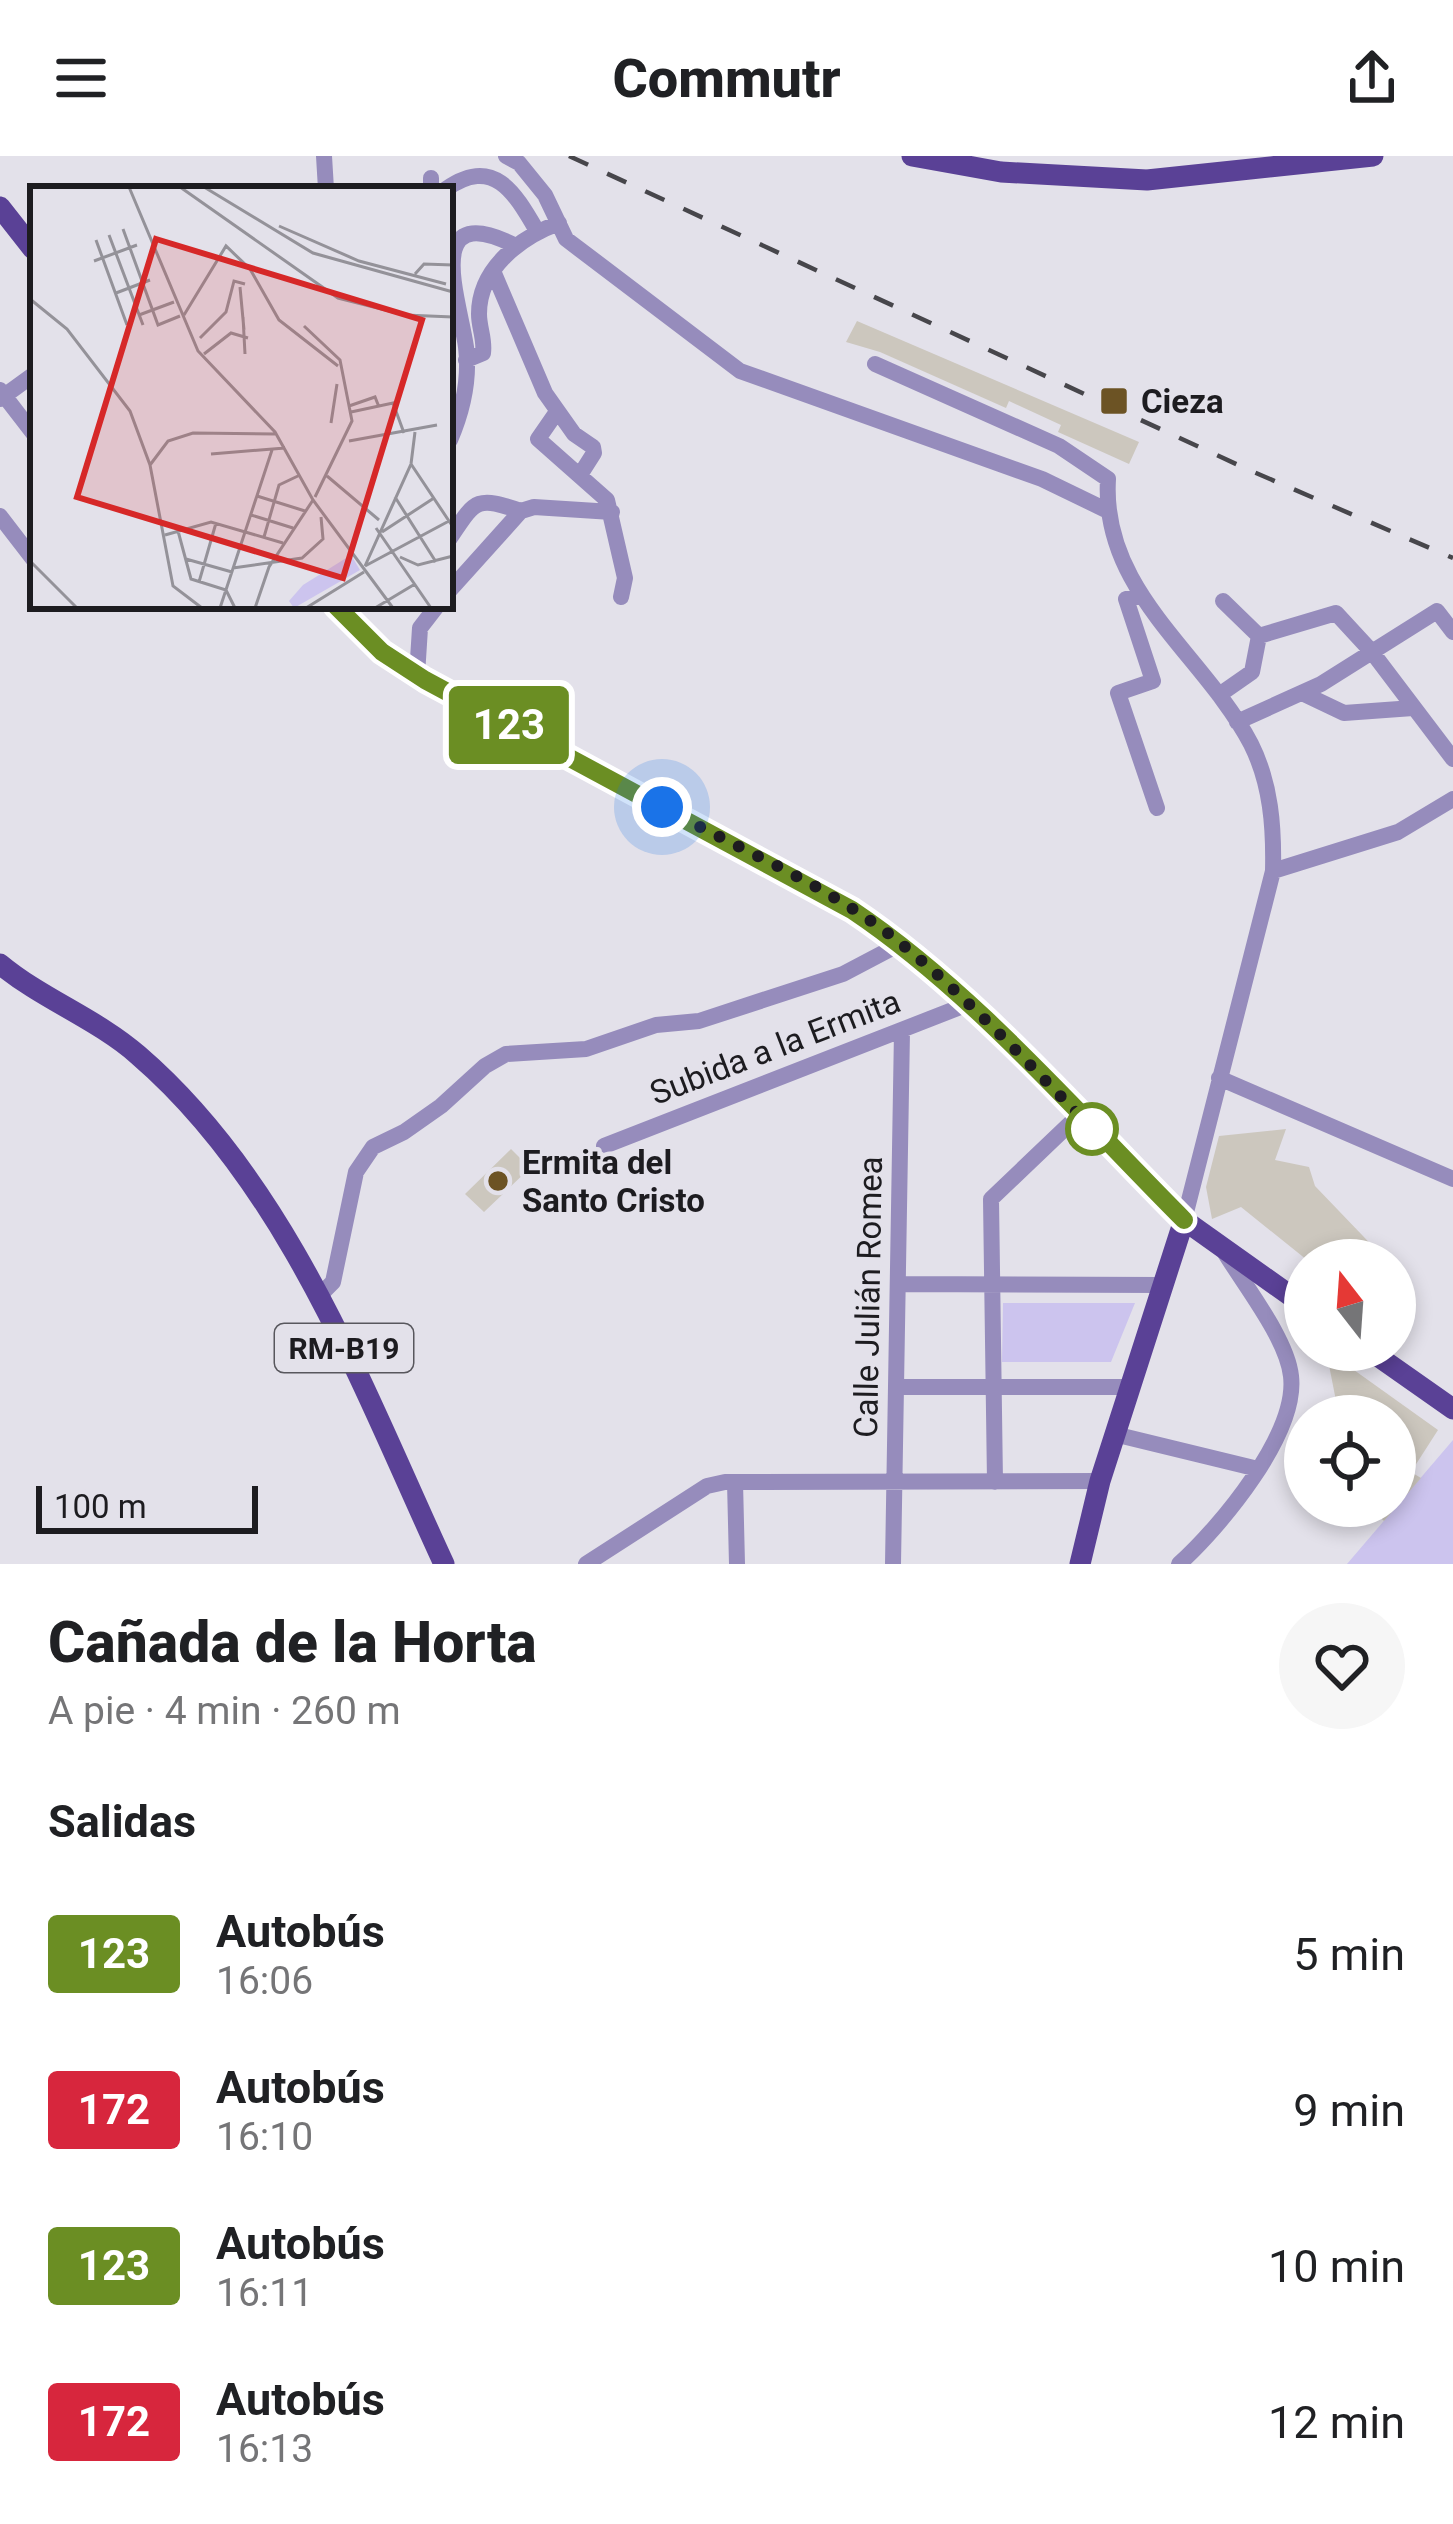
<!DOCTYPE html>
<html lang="es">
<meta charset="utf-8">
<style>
body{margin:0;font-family:Roboto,sans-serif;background:#f6f6f6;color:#202124;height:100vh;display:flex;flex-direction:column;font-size:45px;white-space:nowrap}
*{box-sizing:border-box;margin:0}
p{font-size:39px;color:#757577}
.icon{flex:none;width:66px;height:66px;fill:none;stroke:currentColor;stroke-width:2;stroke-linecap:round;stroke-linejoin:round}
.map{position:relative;height:1408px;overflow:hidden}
.sheet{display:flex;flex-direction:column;background:#fff;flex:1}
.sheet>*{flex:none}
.badge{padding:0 24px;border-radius:9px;font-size:42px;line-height:78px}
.needle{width:78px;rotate:343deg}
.fabs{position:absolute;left:1284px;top:1083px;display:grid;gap:24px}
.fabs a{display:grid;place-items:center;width:132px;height:132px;border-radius:50%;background:#fff;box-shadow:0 6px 18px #0003;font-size:60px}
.scale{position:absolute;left:36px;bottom:30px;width:222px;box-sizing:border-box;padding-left:12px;border:6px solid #1d1c20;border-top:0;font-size:33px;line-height:42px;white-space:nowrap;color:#1d1c20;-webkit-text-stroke:9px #e3e1ea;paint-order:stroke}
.you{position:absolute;width:60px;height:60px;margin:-30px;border:9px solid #fff;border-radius:50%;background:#1a73e8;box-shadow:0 0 0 18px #1a73e833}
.map>.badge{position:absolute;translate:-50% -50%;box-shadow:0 0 0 6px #fff}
h2{padding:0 48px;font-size:45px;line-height:108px}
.round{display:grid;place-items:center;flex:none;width:126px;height:126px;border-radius:63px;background:#f6f6f6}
.headline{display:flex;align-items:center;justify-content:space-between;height:204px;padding:0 48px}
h1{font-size:57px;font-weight:800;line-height:90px}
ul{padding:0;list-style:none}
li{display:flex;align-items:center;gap:36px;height:156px;padding:0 48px}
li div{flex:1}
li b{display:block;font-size:45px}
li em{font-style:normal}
li .badge{min-width:132px;font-weight:700;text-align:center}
header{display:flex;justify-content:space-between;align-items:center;height:156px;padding:0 48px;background:#fff;font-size:54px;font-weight:800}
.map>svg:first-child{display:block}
.green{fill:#ccc4ee}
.building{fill:#ccc7be}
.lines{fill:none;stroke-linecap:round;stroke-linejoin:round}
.minor{stroke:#968cbc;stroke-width:16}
.major{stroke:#5a4196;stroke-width:21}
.rail{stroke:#47464b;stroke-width:4.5;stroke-dasharray:21 21;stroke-linecap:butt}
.line-casing{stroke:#fff;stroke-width:27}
.line{stroke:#6b8e23;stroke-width:18}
.walk{stroke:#1d1c20;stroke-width:12;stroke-dasharray:0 21.6}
.poi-dot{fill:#6c5324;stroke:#e3e1ea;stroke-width:4.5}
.stop-dot{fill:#fff;stroke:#6b8e23;stroke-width:6}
.labels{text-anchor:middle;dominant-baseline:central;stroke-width:9;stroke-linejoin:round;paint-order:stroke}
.shield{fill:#e3e1ea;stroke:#58575d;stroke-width:3}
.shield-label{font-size:30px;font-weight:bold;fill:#1d1c20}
.poi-label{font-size:33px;font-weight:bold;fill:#1d1c20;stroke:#e3e1ea;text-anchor:start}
.street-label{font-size:33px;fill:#1d1c20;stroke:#e3e1ea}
.inset-road{fill:none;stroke:#949299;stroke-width:3}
.view{fill:#d62828;fill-opacity:0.15;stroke:#d62828;stroke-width:6}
.inset-edge{fill:none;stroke:#1d1c20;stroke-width:6}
</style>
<header><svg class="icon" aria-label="menu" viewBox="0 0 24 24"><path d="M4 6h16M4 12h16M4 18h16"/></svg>Commutr<svg class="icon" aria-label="share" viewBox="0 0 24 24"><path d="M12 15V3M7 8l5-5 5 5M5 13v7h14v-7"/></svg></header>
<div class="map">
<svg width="1453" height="1408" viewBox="0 0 1453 1408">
<rect width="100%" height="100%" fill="#e3e1ea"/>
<!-- green -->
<path class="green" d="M1003 1147H1135L1111 1206H1002Z
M1453 1284V1408H1347Z"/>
<!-- building -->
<path class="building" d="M857 165 1139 286 1129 308 1058 276 1061 269 1009 245 1006 252 880 196 846 186Z
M1286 973 1275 1004 1309 1011 1315 1030 1386 1104H1307L1241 1051 1212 1063 1206 1031 1219 980Z
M511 993 530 1012 484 1056 465 1038Z
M1326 1194 1438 1274 1411 1316 1421 1322 1384 1365 1367 1350H1395V1260H1339Z"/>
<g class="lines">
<!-- minor -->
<path class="minor" d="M324 0 326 33
M506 0 519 7 545 39 566 83 740 215 1042 323 1106 354
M431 22V33
M446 33C493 0 514 35 537 75
M493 115 545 237 574 278 593 291 594 297 580 319
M466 204 483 197C485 183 479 172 479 158 479 112 521 81 559 67
M875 208 1059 290 1108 323C1101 436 1204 498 1251 588 1271 628 1274 671 1273 715L1184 1064
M0 234 33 277
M0 243 33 219
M556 257 538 283 607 344 625 422 621 441
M450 284C463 254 470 224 466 191 460 146 420 41 516 90
M0 360 33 403
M450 382C476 343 476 340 521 355
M450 434 521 355 534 351 612 356
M1139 440 1126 443 1153 525 1118 537 1157 652
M1223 445 1259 480
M417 519 420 472 437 450
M1302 537 1344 557 1413 552
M1219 539 1252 516 1259 480 1336 457 1372 496 1453 603
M1237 566 1321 528 1437 455 1453 476
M1273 715 1398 676 1453 643
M1219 922 1453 1023
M604 990 968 848
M898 1128 1163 1129
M320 1139 333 1126 356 1016 373 991 404 976 441 950 485 910 506 898 586 893 656 869 699 865 843 818 900 788
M896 1231H1130
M1114 1278 1258 1313
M735 1326 737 1408
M995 1326 991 1043 1079 959
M586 1408 707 1330 725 1326 1100 1325
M893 1408 902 875
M1179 1408C1220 1371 1298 1278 1291 1220 1287 1183 1245 1130 1225 1097"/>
<!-- major -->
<path class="major" d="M912 0 1001 16 1147 24 1373 0
M0 51 33 93
M336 450 382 496 425 524 852 754 892 781 968 848 1184 1064 1305 1150
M0 808C42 843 97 863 138 899 288 1028 363 1233 444 1408
M1369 1194 1453 1253
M1080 1408 1100 1325 1184 1064"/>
<!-- rail -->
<path class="rail" d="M569 0 1249 314 1453 402"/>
</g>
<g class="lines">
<defs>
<path id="line" d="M336 450 382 496 425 524 852 754C973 835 1081 961 1184 1064"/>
</defs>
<!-- line casing -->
<use href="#line" class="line-casing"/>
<!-- line -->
<use href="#line" class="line"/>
<!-- walk -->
<path class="walk" d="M662 651C737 692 827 729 894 782 970 842 1036 917 1106 986L1092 973"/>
</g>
<!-- markers -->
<g class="poi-dot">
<rect x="1099" y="230" width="30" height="30" rx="6"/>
<circle cx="498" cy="1025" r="12"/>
</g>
<circle class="stop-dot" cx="1092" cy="973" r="24"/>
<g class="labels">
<!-- shield labels -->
<rect class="shield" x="275" y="1168" width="138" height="48" rx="9"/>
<g class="shield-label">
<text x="344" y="1192">RM-B19</text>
</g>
<!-- poi labels -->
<g class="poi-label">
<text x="1141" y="245">Cieza</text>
<text x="522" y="1006">Ermita del<tspan x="522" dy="38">Santo Cristo</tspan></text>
</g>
<!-- street labels -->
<g class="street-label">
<text transform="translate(775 891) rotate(-21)">Subida a la Ermita</text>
<text transform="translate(868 1141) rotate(-89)">Calle Julián Romea</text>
</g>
</g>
<!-- overview -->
<g transform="translate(30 30)">
<rect width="423" height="423" fill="#e3e1ea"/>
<path d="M321 369 330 384 264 422 259 415 273 399Z" fill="#ccc4ee"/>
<path class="inset-road" d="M99 1 168 165 245 246 283 314 363 422M150 1 308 112 375 129 423 131M174 1 283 67 423 106M249 40 329 75 416 98M93 43 128 139 150 130M79 49 113 139M66 54 97 139M64 75 107 59M385 88 394 78 423 79M210 101 214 144M86 107 120 94M0 113 37 143 100 225 120 279 143 400 172 422M109 129 144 116M154 129 196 60 220 83 249 134 308 180M213 131 215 168M274 140 310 174 322 235 285 311M170 152 196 126 204 95 215 98M174 168 201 147 218 152M319 220 345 211 349 221M321 226 363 217 374 247M301 237 307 198M319 255 407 239M181 268 255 262M381 278 423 341M120 279 138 255 163 247 245 248M297 290 349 334M227 310 275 325M365 311 406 376M221 329 263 342M346 342 401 422M148 345 161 393 196 404 205 422M352 346 404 312M135 349 181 336 253 357M234 351 249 299 270 289M370 371 388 379 423 370M156 373 202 386M0 375 47 422M335 380 381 278 385 246M335 380 419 335M203 382 272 372 293 353 291 331M169 396 186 337M190 422 242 264M225 422 239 381 283 314M276 422 334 386M345 422 385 398"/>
<path class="view" d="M126 53 392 134 313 392 47 311Z"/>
<rect width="423" height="423" class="inset-edge"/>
</g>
</svg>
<div class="fabs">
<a><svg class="needle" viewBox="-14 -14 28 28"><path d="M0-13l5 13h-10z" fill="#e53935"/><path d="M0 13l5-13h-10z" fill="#757577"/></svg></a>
<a><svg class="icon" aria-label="locate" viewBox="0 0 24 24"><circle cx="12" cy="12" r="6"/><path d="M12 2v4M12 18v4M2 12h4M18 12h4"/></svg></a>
</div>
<div class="scale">100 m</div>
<div class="you" style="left:662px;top:651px"></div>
<b class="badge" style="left:509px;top:569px;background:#6b8e23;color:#fff">123</b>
</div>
<section class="sheet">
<div class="headline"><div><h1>Cañada de la Horta</h1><p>A pie · 4 min · 260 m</p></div><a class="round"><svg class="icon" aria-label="heart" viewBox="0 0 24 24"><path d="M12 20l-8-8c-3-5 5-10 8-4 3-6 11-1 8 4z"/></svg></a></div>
<h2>Salidas</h2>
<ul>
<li><span class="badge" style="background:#6b8e23;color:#fff">123</span><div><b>Autobús</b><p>16:06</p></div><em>5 min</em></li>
<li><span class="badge" style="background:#d7263d;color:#fff">172</span><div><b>Autobús</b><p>16:10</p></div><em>9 min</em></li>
<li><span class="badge" style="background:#6b8e23;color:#fff">123</span><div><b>Autobús</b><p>16:11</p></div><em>10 min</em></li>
<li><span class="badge" style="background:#d7263d;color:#fff">172</span><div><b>Autobús</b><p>16:13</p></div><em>12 min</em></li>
</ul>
</section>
